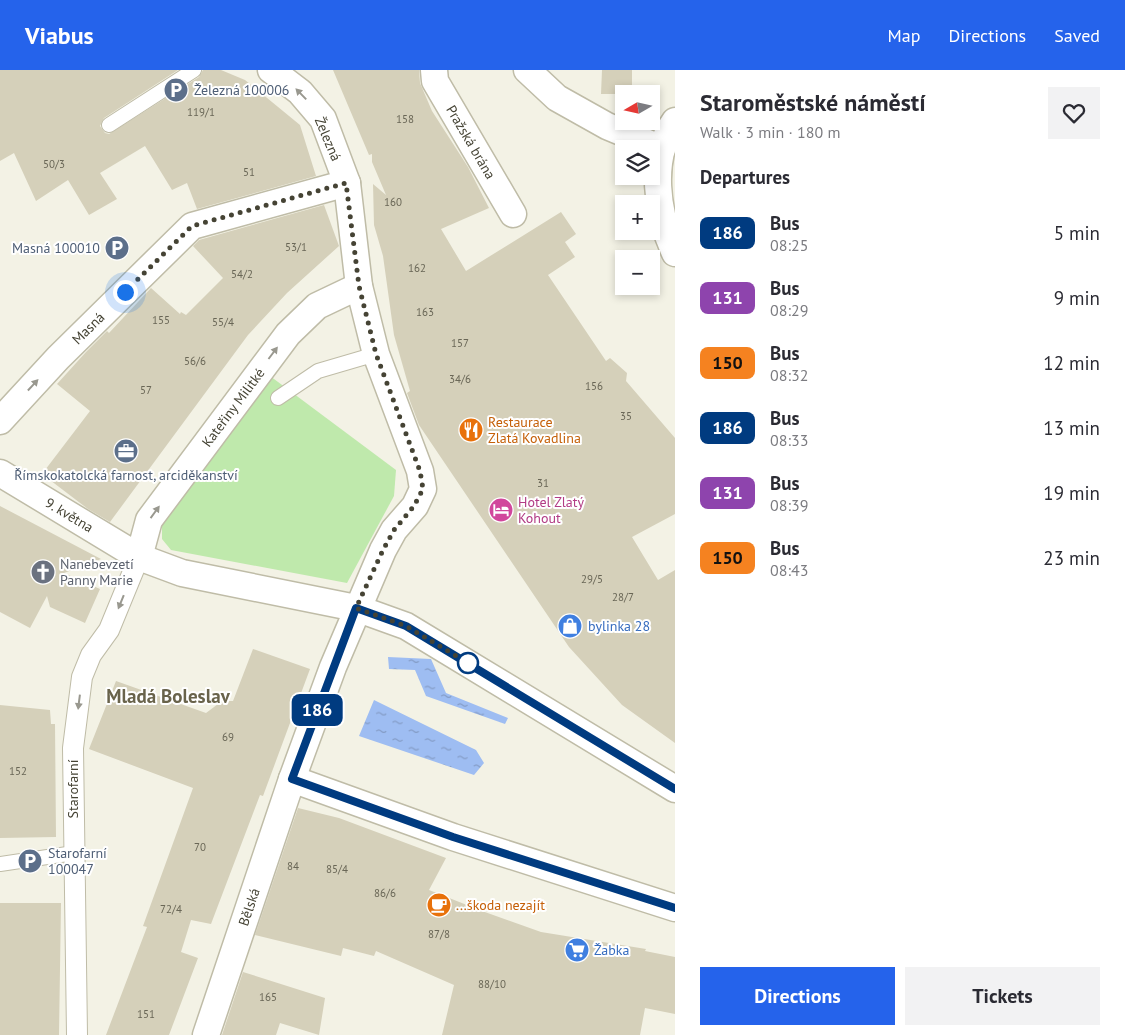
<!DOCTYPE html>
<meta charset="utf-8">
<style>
body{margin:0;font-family:"PT Sans",sans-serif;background:#f2f2f3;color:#2b2b33;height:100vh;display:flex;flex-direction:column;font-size:19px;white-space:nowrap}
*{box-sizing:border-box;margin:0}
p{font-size:16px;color:#7c7c81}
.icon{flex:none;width:28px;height:28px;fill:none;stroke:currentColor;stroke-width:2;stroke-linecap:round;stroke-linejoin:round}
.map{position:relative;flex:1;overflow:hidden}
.drawer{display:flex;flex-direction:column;background:#fff;width:450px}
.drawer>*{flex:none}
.badge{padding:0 10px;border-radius:8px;font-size:18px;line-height:32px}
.needle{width:32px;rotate:261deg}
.tools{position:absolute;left:615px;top:15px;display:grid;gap:10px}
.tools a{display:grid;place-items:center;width:45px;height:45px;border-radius:0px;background:#fff;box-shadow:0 2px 8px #0003;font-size:25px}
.you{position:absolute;width:25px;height:25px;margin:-12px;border:4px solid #fff;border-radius:50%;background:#1a73e8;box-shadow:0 0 0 8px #1a73e833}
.map>.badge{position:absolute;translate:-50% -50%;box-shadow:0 0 0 2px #fff}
h2{padding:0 25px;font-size:19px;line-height:45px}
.round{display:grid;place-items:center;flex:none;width:52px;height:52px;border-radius:0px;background:#f2f2f3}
.summary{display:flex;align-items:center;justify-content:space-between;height:85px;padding:0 25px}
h1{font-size:24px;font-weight:700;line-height:38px}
.primary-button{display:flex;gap:10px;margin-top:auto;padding:10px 25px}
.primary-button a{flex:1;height:58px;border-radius:0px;background:#2563eb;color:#fff;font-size:20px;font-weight:700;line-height:58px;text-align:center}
.primary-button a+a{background:#f2f2f3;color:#2b2b33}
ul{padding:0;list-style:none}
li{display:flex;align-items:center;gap:15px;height:65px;padding:0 25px}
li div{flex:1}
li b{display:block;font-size:19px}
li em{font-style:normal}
li .badge{min-width:55px;font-weight:700;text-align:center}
header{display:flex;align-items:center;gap:30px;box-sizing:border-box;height:70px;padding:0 25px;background:#2563eb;color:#fff}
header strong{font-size:24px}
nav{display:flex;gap:28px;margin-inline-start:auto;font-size:18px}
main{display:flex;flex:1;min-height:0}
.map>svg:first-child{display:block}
.green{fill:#bfe9ac}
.water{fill:url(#water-ripples)}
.building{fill:#d5d0ba}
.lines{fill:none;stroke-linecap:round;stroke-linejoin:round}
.service-casing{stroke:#bfbca7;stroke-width:16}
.pedestrian-casing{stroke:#bfbca7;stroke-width:22}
.minor-casing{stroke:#bfbca7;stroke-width:29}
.service{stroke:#fff;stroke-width:14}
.pedestrian{stroke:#fff;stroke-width:20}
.minor{stroke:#fff;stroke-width:26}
.oneway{fill:#99988f}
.line-casing{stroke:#fff;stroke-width:11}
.line{stroke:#003b80;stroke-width:8}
.walk{stroke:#454334;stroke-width:5;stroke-dasharray:0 9}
.stop-dot{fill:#fff;stroke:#003b80;stroke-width:2.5}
.labels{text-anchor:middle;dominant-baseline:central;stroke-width:4;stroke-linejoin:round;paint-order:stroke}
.number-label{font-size:11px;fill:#696656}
.service-label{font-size:14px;fill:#4e5e75;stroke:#fff;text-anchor:start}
.street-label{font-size:14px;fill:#454334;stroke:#fff}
.food-label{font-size:14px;fill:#c56008;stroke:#fff;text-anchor:start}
.hotel-label{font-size:14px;fill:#b23c85;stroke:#fff;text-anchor:start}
.worship-label{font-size:14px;fill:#5b616d;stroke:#fff;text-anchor:start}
.shop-label{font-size:14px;fill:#366cbe;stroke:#fff;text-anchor:start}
.district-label{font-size:19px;font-weight:bold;fill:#69634b;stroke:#fff}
</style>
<header>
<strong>Viabus</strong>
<nav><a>Map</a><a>Directions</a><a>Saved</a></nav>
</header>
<main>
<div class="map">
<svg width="675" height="965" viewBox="0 0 675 965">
<defs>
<pattern id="water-ripples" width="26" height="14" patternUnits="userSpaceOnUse" patternTransform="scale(1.25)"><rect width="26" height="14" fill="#9ebdf2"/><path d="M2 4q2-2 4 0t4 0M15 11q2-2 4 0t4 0" fill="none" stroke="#839bc5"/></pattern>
</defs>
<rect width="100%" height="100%" fill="#f3f2e5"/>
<!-- green -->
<path class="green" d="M270 306 396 400 394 426 347 513 171 480 162 469V451Z"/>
<!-- water -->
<path class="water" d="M388 587 431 589 446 623 508 648 505 654 426 626 415 600 389 599Z
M374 630 476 680 484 693 474 705 359 666Z"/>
<!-- building -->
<path class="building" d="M0 0H178L104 48 100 56 105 63 109 64 199 7 203 0H221L245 10 300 55 316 106 197 139 187 113 172 120 145 76 100 103 117 129 89 145 68 110 36 131 14 83 0 91Z
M333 0H419L420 13 432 41 468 97 489 138 441 159 466 201 561 142 576 164 565 172 575 187 548 205 606 291 610 288 627 303 626 311 675 368V444L632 467 658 510 675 500V673L622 635 569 577 419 355 407 323 410 321 394 265 383 186 374 155 373 114 386 125 372 92V84L369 85Z
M602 0H632V24H601Z
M324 135 339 176 287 223 248 265 110 452 88 439 42 404 90 341 57 314 86 282 107 261 109 263 151 218 180 244 181 242 186 245 223 208 193 176 199 170Z
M0 436 101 489 64 503 100 519 85 553 50 537 47 526 30 558 0 542Z
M253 579 310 599 263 726 260 725 211 854 191 850 181 882 198 888 169 965H106L147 857 143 856 193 718 89 679 116 611 206 643 222 631H233Z
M0 635 50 640 51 654H55L56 767 0 768Z
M298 738 339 748 446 788 429 820 482 841 541 862 646 879 645 881 675 887V944L645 938 640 965H442L454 915 376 881 374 886 343 878 341 886 255 865Z
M0 833H61L59 965H0Z
M243 902 325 928 319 965 280 953 276 965H222Z"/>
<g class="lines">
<defs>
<path id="service" d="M109 55 194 0
M278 328 318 301 376 284
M0 794 74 783"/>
<path id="pedestrian" d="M77 965 73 678 82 607 91 585 109 560 139 487"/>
<g id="minor">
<path id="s1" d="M434 0 435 11 513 144"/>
<path d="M527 0 557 28 607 56 662 79"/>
<path d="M675 51C648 89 657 144 675 183"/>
<path id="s2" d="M0 351 58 288 192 156 347 113"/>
<path id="s3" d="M0 403 139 487 182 503 356 538 406 556 675 719"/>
<path id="s4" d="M139 487 149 450 288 264 317 236 359 216"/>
<path d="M292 709 453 767 675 838"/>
<path id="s5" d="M206 965 292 709 333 597 383 480 394 460 415 436 423 419 420 401 376 284 359 216 347 113 323 49 300 22 271 0"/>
</g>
</defs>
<!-- service casing -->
<use href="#service" class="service-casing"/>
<!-- pedestrian casing -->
<use href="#pedestrian" class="pedestrian-casing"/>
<!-- minor casing -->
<use href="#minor" class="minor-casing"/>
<!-- service -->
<use href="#service" class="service"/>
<!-- pedestrian -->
<use href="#pedestrian" class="pedestrian"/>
<!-- minor -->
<use href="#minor" class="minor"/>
</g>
<!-- one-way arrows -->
<defs><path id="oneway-solid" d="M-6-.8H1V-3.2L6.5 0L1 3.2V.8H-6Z" transform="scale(1.25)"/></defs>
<g class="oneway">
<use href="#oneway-solid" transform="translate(301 24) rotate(-134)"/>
<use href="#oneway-solid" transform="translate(273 283) rotate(-53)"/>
<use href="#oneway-solid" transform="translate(33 315) rotate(-47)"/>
<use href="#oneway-solid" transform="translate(155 442) rotate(-54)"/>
<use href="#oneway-solid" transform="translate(121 532) rotate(112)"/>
<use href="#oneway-solid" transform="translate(79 632) rotate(97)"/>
</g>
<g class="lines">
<defs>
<path id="line" d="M675 719 406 556 356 538 292 709 453 767 675 838"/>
</defs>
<!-- line casing -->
<use href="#line" class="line-casing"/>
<!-- line -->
<use href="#line" class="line"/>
<!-- walk -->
<path class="walk" d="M125 222 192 156 346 113 359 216 376 284 420 401 423 419 414 436 394 460 383 480 356 538 406 556 468 593"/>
</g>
<!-- icons -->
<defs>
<symbol id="parking-disc" viewBox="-11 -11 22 22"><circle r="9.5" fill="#5c6f8a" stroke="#fff"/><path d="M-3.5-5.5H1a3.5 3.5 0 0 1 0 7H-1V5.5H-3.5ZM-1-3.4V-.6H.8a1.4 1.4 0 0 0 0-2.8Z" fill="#fff"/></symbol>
<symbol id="restaurant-disc" viewBox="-11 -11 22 22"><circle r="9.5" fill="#e8710a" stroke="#fff"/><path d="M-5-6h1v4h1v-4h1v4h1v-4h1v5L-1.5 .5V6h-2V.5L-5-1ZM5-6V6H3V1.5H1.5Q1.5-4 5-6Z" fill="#fff"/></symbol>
<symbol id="office-disc" viewBox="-11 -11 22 22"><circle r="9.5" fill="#5c6f8a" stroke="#fff"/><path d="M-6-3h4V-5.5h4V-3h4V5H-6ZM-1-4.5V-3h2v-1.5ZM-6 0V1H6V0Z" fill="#fff"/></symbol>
<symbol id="hotel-disc" viewBox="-11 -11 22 22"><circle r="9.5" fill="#d1479c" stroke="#fff"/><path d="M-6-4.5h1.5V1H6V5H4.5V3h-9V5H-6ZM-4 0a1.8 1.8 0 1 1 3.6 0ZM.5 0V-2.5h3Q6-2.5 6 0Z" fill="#fff"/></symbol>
<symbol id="church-disc" viewBox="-11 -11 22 22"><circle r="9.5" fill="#6b7280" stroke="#fff"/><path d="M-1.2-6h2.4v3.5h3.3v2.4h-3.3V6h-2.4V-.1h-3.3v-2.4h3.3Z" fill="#fff"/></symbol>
<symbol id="shop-disc" viewBox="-11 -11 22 22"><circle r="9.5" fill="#3f7fe0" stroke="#fff"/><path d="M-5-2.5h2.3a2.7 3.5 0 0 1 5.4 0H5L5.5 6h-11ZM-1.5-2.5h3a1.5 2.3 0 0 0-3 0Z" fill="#fff"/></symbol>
<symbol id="cafe-disc" viewBox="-11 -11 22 22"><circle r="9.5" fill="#e8710a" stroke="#fff"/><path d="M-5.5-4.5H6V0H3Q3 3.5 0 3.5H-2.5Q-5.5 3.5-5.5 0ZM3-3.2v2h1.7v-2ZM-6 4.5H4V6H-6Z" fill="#fff"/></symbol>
<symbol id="supermarket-disc" viewBox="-11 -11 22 22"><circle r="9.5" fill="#3f7fe0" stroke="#fff"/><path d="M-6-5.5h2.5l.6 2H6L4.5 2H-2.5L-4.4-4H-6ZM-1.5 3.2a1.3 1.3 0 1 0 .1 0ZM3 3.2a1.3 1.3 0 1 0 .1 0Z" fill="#fff"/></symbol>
</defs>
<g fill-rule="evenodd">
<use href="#parking-disc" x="162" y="6" width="28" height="28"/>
<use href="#parking-disc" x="103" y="164" width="28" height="28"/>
<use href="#restaurant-disc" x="457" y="346" width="28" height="28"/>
<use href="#office-disc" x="112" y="367" width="28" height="28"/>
<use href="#hotel-disc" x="487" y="426" width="28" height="28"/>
<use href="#church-disc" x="29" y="488" width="28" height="28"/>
<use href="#shop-disc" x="556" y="542" width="28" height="28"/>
<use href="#parking-disc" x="16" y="777" width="28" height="28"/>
<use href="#cafe-disc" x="425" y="821" width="28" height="28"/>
<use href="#supermarket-disc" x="563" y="866" width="28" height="28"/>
</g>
<!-- markers -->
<circle class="stop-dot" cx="468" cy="593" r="10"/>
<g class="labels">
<!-- number labels -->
<g class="number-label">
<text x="201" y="42">119/1</text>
<text x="405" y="49">158</text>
<text x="54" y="94">50/3</text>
<text x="249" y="102">51</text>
<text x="393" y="132">160</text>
<text x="296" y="177">53/1</text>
<text x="417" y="198">162</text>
<text x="242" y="204">54/2</text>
<text x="425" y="242">163</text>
<text x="161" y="250">155</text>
<text x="223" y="252">55/4</text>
<text x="460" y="273">157</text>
<text x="195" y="291">56/6</text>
<text x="460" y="309">34/6</text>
<text x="594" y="316">156</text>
<text x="146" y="320">57</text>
<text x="626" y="346">35</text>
<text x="543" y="413">31</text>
<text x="592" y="509">29/5</text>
<text x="623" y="527">28/7</text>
<text x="228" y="667">69</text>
<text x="18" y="701">152</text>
<text x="200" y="777">70</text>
<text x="293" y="796">84</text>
<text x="337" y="799">85/4</text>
<text x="385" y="823">86/6</text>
<text x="171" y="839">72/4</text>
<text x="439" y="864">87/8</text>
<text x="492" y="914">88/10</text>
<text x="268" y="927">165</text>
<text x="146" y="944">151</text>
</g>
<!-- service labels -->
<g class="service-label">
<text x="194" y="20">Železná 100006</text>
<text x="100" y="178" text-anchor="end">Masná 100010</text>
<text x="126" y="405" text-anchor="middle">Římskokatolcká farnost, arciděkanství</text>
<text x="48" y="783">Starofarní<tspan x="48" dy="16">100047</tspan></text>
</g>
<!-- street labels -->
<g class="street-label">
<text transform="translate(328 69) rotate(67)">Železná</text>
<text stroke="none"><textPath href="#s1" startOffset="82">Pražská brána</textPath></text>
<text stroke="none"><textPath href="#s2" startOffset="128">Masná</textPath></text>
<text stroke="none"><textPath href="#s4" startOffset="179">Kateřiny Militké</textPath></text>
<text stroke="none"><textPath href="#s3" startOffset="81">9. května</textPath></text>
<text transform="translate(73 719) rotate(-90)">Starofarní</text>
<text stroke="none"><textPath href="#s5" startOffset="135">Bělská</textPath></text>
</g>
<!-- food labels -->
<g class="food-label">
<text x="488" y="352">Restaurace<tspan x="488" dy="16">Zlatá Kovadlina</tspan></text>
<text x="456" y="835">...škoda nezajít</text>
</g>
<!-- hotel labels -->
<g class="hotel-label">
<text x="518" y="432">Hotel Zlatý<tspan x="518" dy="16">Kohout</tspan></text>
</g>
<!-- worship labels -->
<g class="worship-label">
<text x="60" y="494">Nanebevzetí<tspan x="60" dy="16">Panny Marie</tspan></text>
</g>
<!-- shop labels -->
<g class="shop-label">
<text x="588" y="556">bylinka 28</text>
<text x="594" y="880">Žabka</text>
</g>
<!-- district labels -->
<g class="district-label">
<text x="168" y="626">Mladá Boleslav</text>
</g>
</g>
</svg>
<div class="tools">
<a><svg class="needle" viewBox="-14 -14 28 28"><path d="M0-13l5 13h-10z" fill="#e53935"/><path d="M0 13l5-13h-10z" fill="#7c7c81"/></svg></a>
<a><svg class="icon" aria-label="layers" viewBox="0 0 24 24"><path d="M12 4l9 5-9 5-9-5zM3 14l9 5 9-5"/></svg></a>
<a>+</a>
<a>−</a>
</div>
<div class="you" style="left:125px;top:222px"></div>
<b class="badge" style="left:317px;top:640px;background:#003b80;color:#fff">186</b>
</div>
<section class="drawer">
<div class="summary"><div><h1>Staroměstské náměstí</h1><p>Walk · 3 min · 180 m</p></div><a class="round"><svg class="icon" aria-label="heart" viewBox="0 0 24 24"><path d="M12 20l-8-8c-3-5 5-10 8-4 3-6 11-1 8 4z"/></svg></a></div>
<h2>Departures</h2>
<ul>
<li><span class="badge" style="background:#003b80;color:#fff">186</span><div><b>Bus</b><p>08:25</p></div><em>5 min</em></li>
<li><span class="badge" style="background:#8e44ad;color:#fff">131</span><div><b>Bus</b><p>08:29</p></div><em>9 min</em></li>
<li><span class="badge" style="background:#f58220;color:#111">150</span><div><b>Bus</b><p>08:32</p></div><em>12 min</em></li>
<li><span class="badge" style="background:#003b80;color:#fff">186</span><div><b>Bus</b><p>08:33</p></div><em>13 min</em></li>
<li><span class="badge" style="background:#8e44ad;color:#fff">131</span><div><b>Bus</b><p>08:39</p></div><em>19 min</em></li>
<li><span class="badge" style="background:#f58220;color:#111">150</span><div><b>Bus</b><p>08:43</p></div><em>23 min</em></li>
</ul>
<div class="primary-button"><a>Directions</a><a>Tickets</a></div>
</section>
</main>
